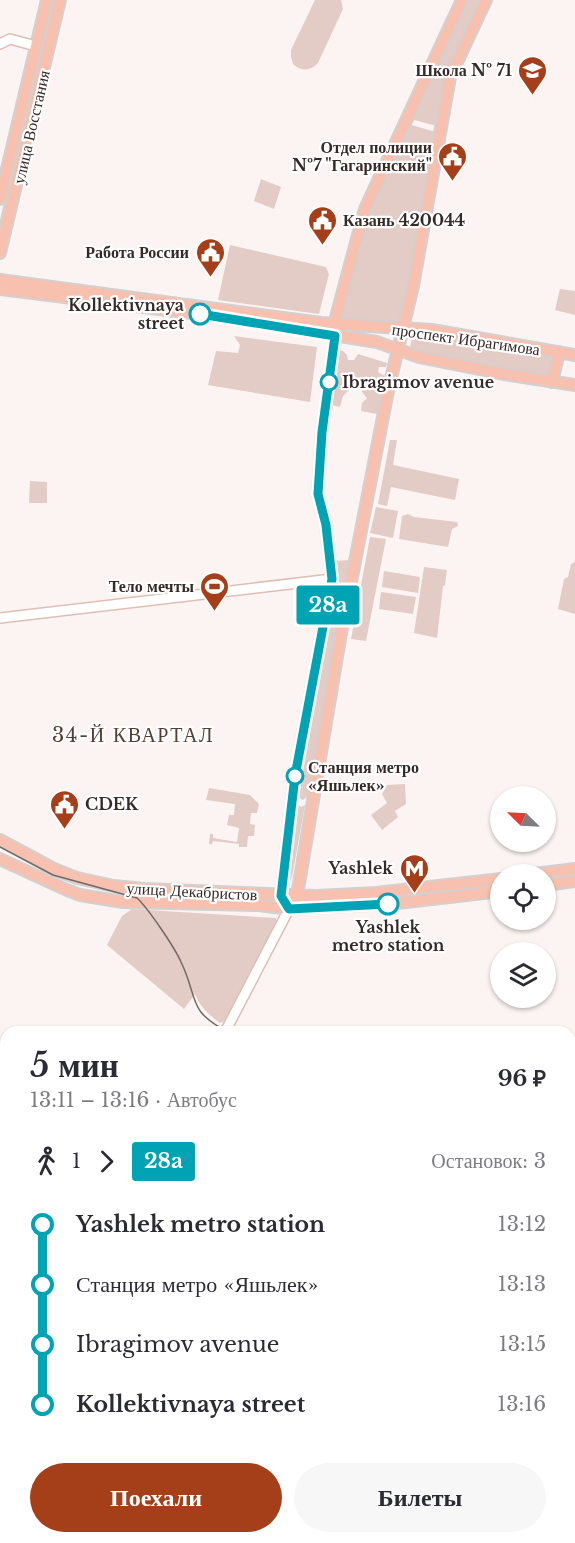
<!DOCTYPE html>
<html lang="ru">
<meta charset="utf-8">
<style>
body{margin:0;font-family:"Libre Baskerville",serif;background:#f7f7f7;color:#2b2b33;height:100vh;display:flex;flex-direction:column;font-size:22px;white-space:nowrap}
*{box-sizing:border-box;margin:0}
p{font-size:20px;color:#7c7c81}
.icon{flex:none;width:33px;height:33px;fill:none;stroke:currentColor;stroke-width:2;stroke-linecap:round;stroke-linejoin:round}
.map{position:relative;flex:1;overflow:hidden}
.panel{position:absolute;left:0px;top:1026px;width:576px;height:518px;display:flex;flex-direction:column;background:#fff;border-radius:18px 18px 0 0;box-shadow:0 2px 4px #0004}
.panel>*{flex:none}
.badge{padding:0 12px;border-radius:4px;font-size:21px;line-height:39px}
.needle{width:39px;rotate:294deg}
.controls{position:absolute;left:490px;top:786px;display:grid;gap:12px}
.controls a{display:grid;place-items:center;width:66px;height:66px;border-radius:50%;background:#fff;box-shadow:0 2px 4px #0004;font-size:30px}
.map>.badge{position:absolute;translate:-50% -50%;box-shadow:0 0 0 3px #fff}
.legs{display:flex;align-items:center;gap:9px;height:66px;padding:0 30px;font-size:20px}
.legs p{margin-inline-start:auto}
.overview{display:flex;align-items:center;justify-content:space-between;height:102px;padding:0 30px}
h1{font-size:33px;font-weight:600;line-height:45px}
.button{display:flex;gap:12px;margin-top:auto;padding:12px 30px}
.button a{flex:1;height:69px;border-radius:36px;background:#a53f1a;color:#fff;font-size:24px;font-weight:600;line-height:69px;text-align:center}
.button a+a{background:#f7f7f7;color:#2b2b33}
ul{padding:0 30px;list-style:none}
li{display:flex;align-items:center;gap:21px;height:60px;font-size:22px}
li i{display:grid;place-items:center;width:9px;height:100%;margin:0 8px;background:currentColor}
li i::after{content:'';width:15px;height:15px;margin:-8px;border:4px solid;border-radius:50%;background:#fff}
li p{margin-inline-start:auto}
li:first-child i{background:linear-gradient(#0000 50%,currentColor 0)}
li:last-child i{background:linear-gradient(currentColor 50%,#0000 0)}
.map>svg:first-child{display:block}
.green{fill:#e2ccc5}
.lines{fill:none;stroke-linecap:round;stroke-linejoin:round}
.minor-casing{stroke:#dfbfb5;stroke-width:12}
.major-casing{stroke:#d3d0cf;stroke-width:14}
.minor{stroke:#fff;stroke-width:9}
.major{stroke:#f8c1af;stroke-width:10}
.tram{stroke:#726865;stroke-width:1.5}
.line-1-casing{stroke:#fff;stroke-width:14}
.line-1{stroke:#00a3b4;stroke-width:9}
.stop-1-dot{fill:#fff;stroke:#00a3b4;stroke-width:3}
.labels{text-anchor:middle;dominant-baseline:central;stroke-width:4.5;stroke-linejoin:round;paint-order:stroke}
.poi-label{font-size:16px;font-weight:bold;fill:#362a26;stroke:#fff;text-anchor:end}
.street-label{font-size:16px;fill:#362a26;stroke:#fff}
.stop-label{font-size:16px;font-weight:bold;fill:#362a26;stroke:#fff;text-anchor:start}
.quarter-label{font-size:20px;letter-spacing:1.5px;fill:#563d34;stroke:#fff}
</style>
<div class="map">
<svg width="575" height="1543" viewBox="0 0 575 1543">
<rect width="100%" height="100%" fill="#fbf4f2"/>
<!-- green -->
<path class="green" d="M51 0H56L0 228V220Z
M315 0H341L343 9 318 63C311 71 302 72 293 64L291 57V50Z
M466 0H483L437 126 410 119Z
M408 124 436 132 402 319 400 322 342 321 339 319 367 212Z
M261 179 281 187 274 209 254 201Z
M230 245 326 267 329 274 319 314 218 300Z
M560 289 575 291V315L555 310Z
M418 333 547 354C552 359 551 364 550 371L545 375 422 354 410 346 413 336Z
M234 336 317 347 310 402 208 385 216 351 238 353 240 345Z
M338 351H343L347 355 348 360H354L358 354 387 363 386 367H379L378 372 385 376 377 414 361 411 362 403 367 398 362 392 364 383 357 378 348 382 349 390 343 396 340 407 331 405Z
M390 440H397L393 465 459 479 455 500 391 487 387 506 378 504Z
M30 481 47 482V503H29Z
M376 507 398 511 393 538 370 533Z
M408 514 414 517 457 522 458 526 452 529 448 547 399 539 402 516Z
M370 537 386 539 366 641 351 639Z
M351 560 307 797 303 800 299 798 297 794 334 561Z
M575 562V614L558 609 564 579 568 577 571 564Z
M424 567 447 570 445 585 443 586 437 638 414 633Z
M384 571 420 577 418 593 382 587Z
M381 592 416 597 413 614 379 609Z
M405 784 406 804 395 811 398 817 382 830 371 815 387 803 382 794 387 785Z
M209 788 250 795 259 804 257 813H251L250 824 255 825 254 836H248L247 847H239V844L213 841 212 844H209L210 834H213V838L237 842 239 828 227 825 229 815H234L235 804 206 800Z
M295 803 301 807 305 805 292 877 288 886 285 885Z
M132 909 276 918V924L225 1021 220 1023C208 1014 201 1008 195 994L184 1009 107 945 122 916Z"/>
<g class="lines">
<defs>
<path id="minor" d="M0 44 10 39 36 46
M0 618 332 579
M225 1032 289 909
M570 1194 575 1193
M570 1231 575 1237
M0 1241 6 1244
M570 1254 575 1260
M0 1400 6 1395
M570 1484 575 1480
M318 1538 323 1543
M475 1538 479 1543
M254 1543 260 1538
M500 1543 506 1538
M563 1543 570 1538"/>
<path id="major" d="M0 199 47 0
M0 253 60 0
M0 280 321 323 432 330 575 355
M0 289 215 316 377 342 419 357 504 374 575 385
M552 382 559 352
M0 840 54 869 77 878 114 886 144 889 317 896 376 893 501 879
M0 859 67 890 80 895 123 902 259 905 289 909 389 904 501 891
M534 874 575 869
M546 885 575 881
M289 909 281 896 295 776 332 579 326 525 318 494 322 432 334 348 336 317 365 209 462 0
M289 909 297 896 340 639 388 391 413 286 450 77 486 0"/>
</defs>
<!-- minor casing -->
<use href="#minor" class="minor-casing"/>
<!-- major casing -->
<use href="#major" class="major-casing"/>
<!-- minor -->
<use href="#minor" class="minor"/>
<!-- major -->
<use href="#major" class="major"/>
<!-- tram -->
<path class="tram" d="M0 847 53 875 137 898C148 908 175 948 181 962 199 999 186 1010 228 1032
M570 1245 575 1251"/>
</g>
<g class="lines">
<defs>
<path id="line-1" d="M200 314 335 336 322 432 318 494 326 525 332 579 295 776 281 896 289 909 388 904"/>
</defs>
<!-- line-1 casing -->
<use href="#line-1" class="line-1-casing"/>
<!-- line-1 -->
<use href="#line-1" class="line-1"/>
</g>
<!-- icons -->
<defs>
<symbol id="school-pin" viewBox="-11 -11 22 30"><path d="M0 17L-7.5 6A9.5 9.5 0 1 1 7.5 6Z" fill="#a53f1a" stroke="#fff"/><path d="M0-5L7-2L0 1L-7-2ZM-4 1L0 2.5L4 1V4Q0 6-4 4Z" fill="#fff"/></symbol>
<symbol id="civic-pin" viewBox="-11 -11 22 30"><path d="M0 17L-7.5 6A9.5 9.5 0 1 1 7.5 6Z" fill="#a53f1a" stroke="#fff"/><path d="M-.6-6.5H3V-4.5H.6V-3L4-1V1h2V6H-6V1h2V-1L-.6-3ZM-1.2 2.5V6h2.4V2.5Z" fill="#fff"/></symbol>
<symbol id="stadium-pin" viewBox="-11 -11 22 30"><path d="M0 17L-7.5 6A9.5 9.5 0 1 1 7.5 6Z" fill="#a53f1a" stroke="#fff"/><path d="M0-5a6.5 5 0 1 0 0 10a6.5 5 0 1 0 0-10ZM-3.5-1.8h7v3.6h-7Z" fill="#fff"/></symbol>
<symbol id="metro-pin" viewBox="-11 -11 22 30"><path d="M0 17L-7.5 6A9.5 9.5 0 1 1 7.5 6Z" fill="#a53f1a" stroke="#fff"/><path d="M-5.5 5V-5H-3L0 0L3-5H5.5V5H3V-.5L0 4L-3-.5V5Z" fill="#fff"/></symbol>
</defs>
<g fill-rule="evenodd">
<use href="#school-pin" x="516" y="54" width="33" height="45"/>
<use href="#civic-pin" x="436" y="140" width="33" height="45"/>
<use href="#civic-pin" x="306" y="204" width="33" height="45"/>
<use href="#civic-pin" x="194" y="236" width="33" height="45"/>
<use href="#stadium-pin" x="198" y="570" width="33" height="45"/>
<use href="#civic-pin" x="48" y="788" width="33" height="45"/>
<use href="#metro-pin" x="398" y="852" width="33" height="45"/>
</g>
<!-- markers -->
<g class="stop-1-dot">
<circle cx="200" cy="314" r="10"/>
<circle cx="329" cy="382" r="8"/>
<circle cx="295" cy="776" r="8"/>
<circle cx="388" cy="904" r="10"/>
</g>
<g class="labels">
<!-- poi labels -->
<g class="poi-label">
<text x="512" y="70">Школа № 71</text>
<text x="432" y="147">Отдел полиции<tspan x="432" dy="18">№7 "Гагаринский"</tspan></text>
<text x="343" y="220" text-anchor="start">Казань 420044</text>
<text x="189" y="252">Работа России</text>
<text x="194" y="586">Тело мечты</text>
<text x="85" y="804" text-anchor="start">CDEK</text>
<text x="393" y="868">Yashlek</text>
</g>
<!-- street labels -->
<g class="street-label">
<text transform="translate(31 127) rotate(-77)">улица Восстания</text>
<text transform="translate(466 339) rotate(8)">проспект Ибрагимова</text>
<text transform="translate(192 891) rotate(3)">улица Декабристов</text>
</g>
<!-- stop labels -->
<g class="stop-label">
<text x="184" y="305" text-anchor="end">Kollektivnaya<tspan x="184" dy="18">street</tspan></text>
<text x="342" y="382">Ibragimov avenue</text>
<text x="308" y="767">Станция метро<tspan x="308" dy="18">«Яшьлек»</tspan></text>
<text x="388" y="927" text-anchor="middle">Yashlek<tspan x="388" dy="18">metro station</tspan></text>
</g>
<!-- quarter labels -->
<g class="quarter-label">
<text x="133" y="735">34-Й КВАРТАЛ</text>
</g>
</g>
</svg>
<div class="controls">
<a><svg class="needle" viewBox="-14 -14 28 28"><path d="M0-13l5 13h-10z" fill="#e53935"/><path d="M0 13l5-13h-10z" fill="#7c7c81"/></svg></a>
<a><svg class="icon" aria-label="locate" viewBox="0 0 24 24"><circle cx="12" cy="12" r="6"/><path d="M12 2v4M12 18v4M2 12h4M18 12h4"/></svg></a>
<a><svg class="icon" aria-label="layers" viewBox="0 0 24 24"><path d="M12 4l9 5-9 5-9-5zM3 14l9 5 9-5"/></svg></a>
</div>
<b class="badge" style="left:328px;top:605px;background:#00a3b4;color:#fff">28a</b>
<section class="panel">
<div class="overview"><div><h1>5 мин</h1><p>13:11 – 13:16 · Автобус</p></div><b>96 ₽</b></div>
<div class="legs"><svg class="icon" aria-label="walk" viewBox="0 0 24 24"><circle cx="13" cy="4" r="2"/><path d="M13 8l-2 6 4 7M11 14l-3 7M7 12l3-4h3l4 4"/></svg>1<svg class="icon" aria-label="forward" viewBox="0 0 24 24"><path d="M9 5l7 7-7 7"/></svg><b class="badge" style="background:#00a3b4;color:#fff">28a</b><p>Остановок: 3</p></div>
<ul>
<li><i style="color:#00a3b4"></i><b>Yashlek metro station</b><p>13:12</p></li>
<li><i style="color:#00a3b4"></i><span>Станция метро «Яшьлек»</span><p>13:13</p></li>
<li><i style="color:#00a3b4"></i><span>Ibragimov avenue</span><p>13:15</p></li>
<li><i style="color:#00a3b4"></i><b>Kollektivnaya street</b><p>13:16</p></li>
</ul>
<div class="button"><a>Поехали</a><a>Билеты</a></div>
</section>
</div>
